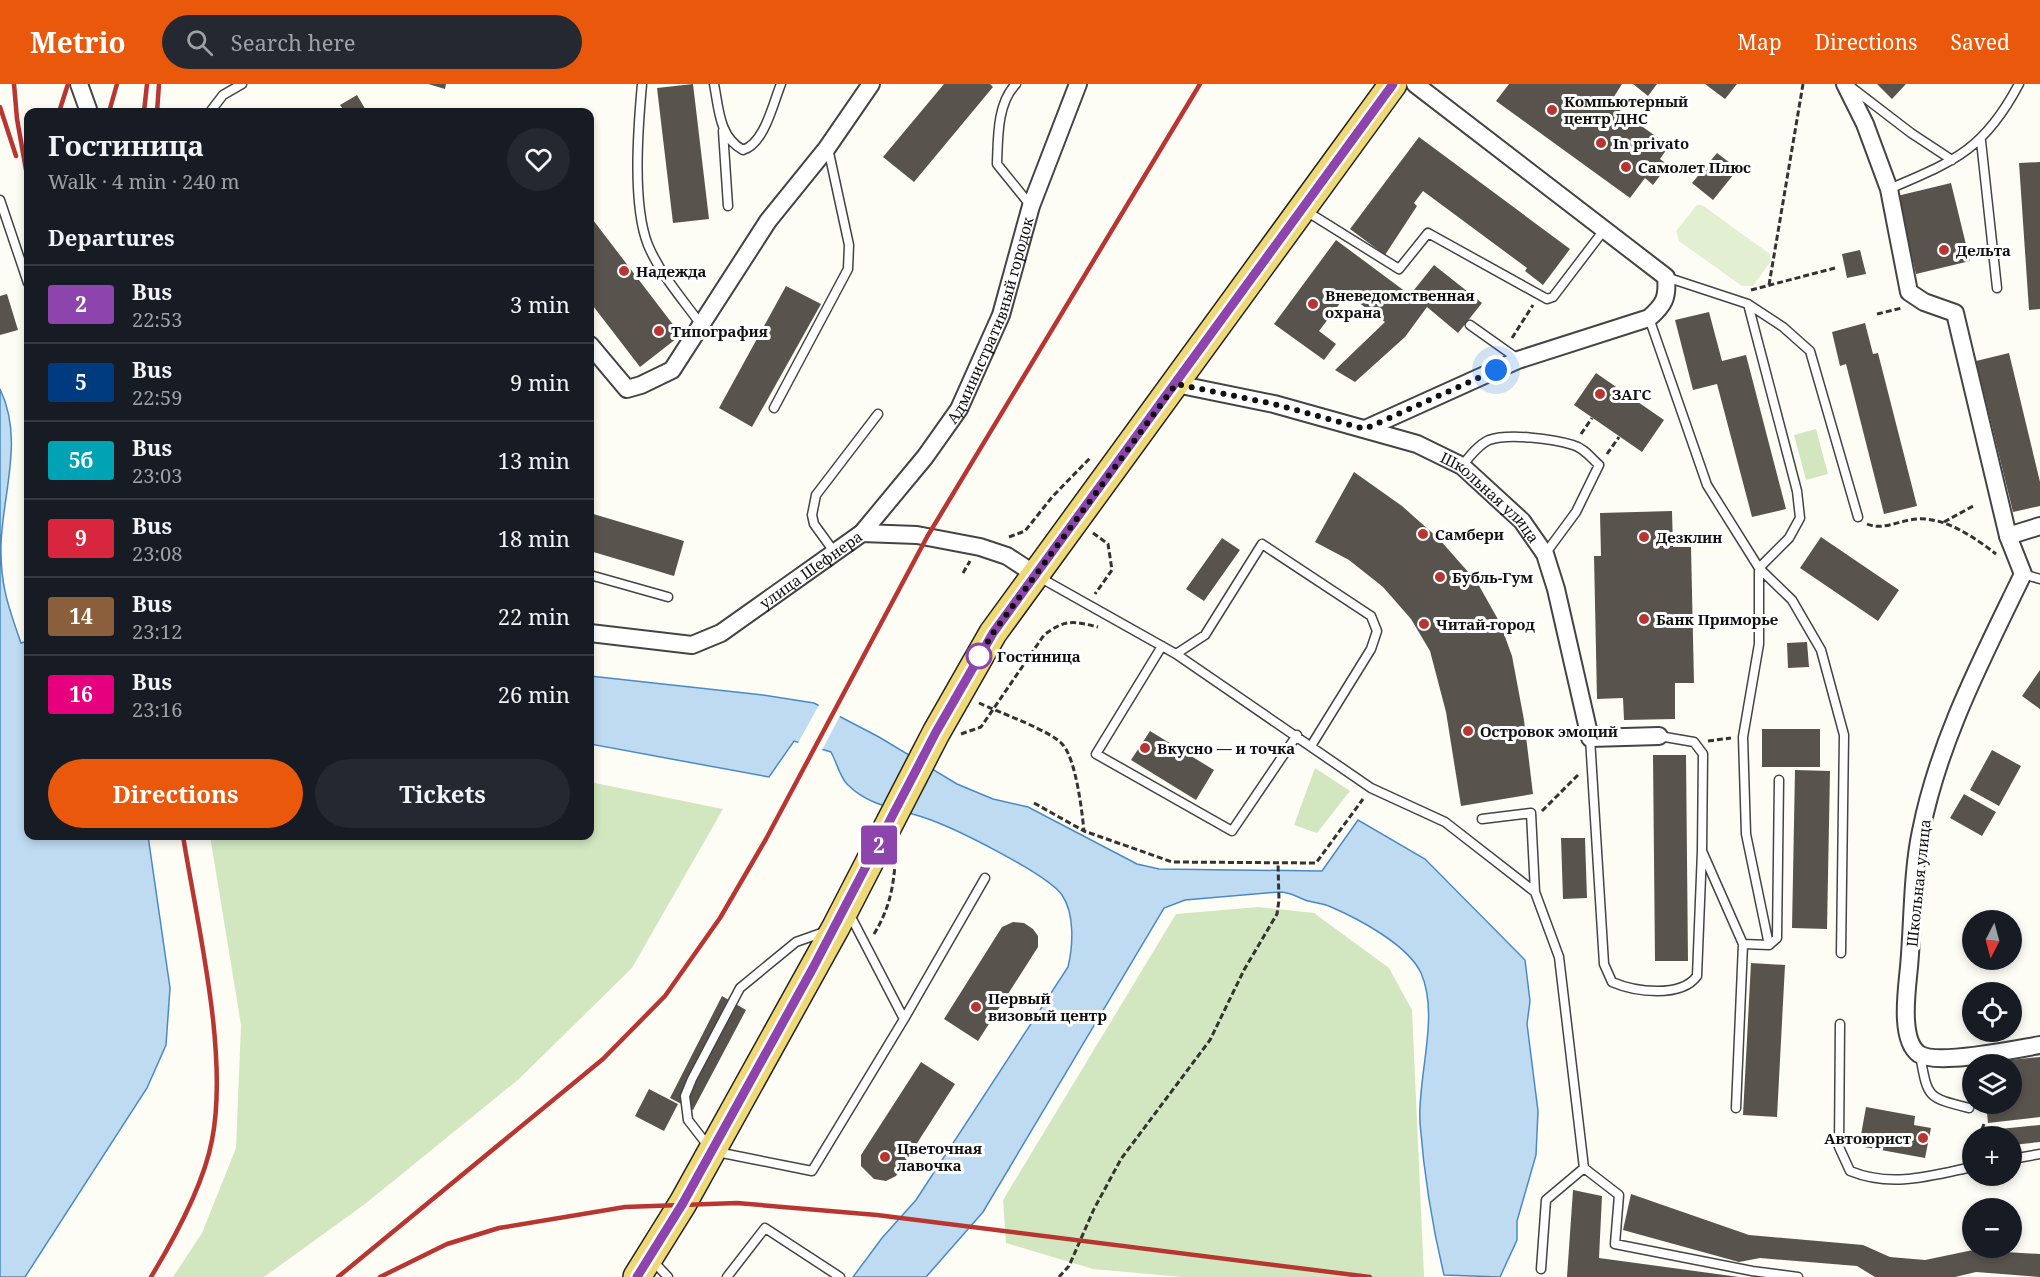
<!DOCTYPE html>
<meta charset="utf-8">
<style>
body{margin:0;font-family:"Noto Serif",serif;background:#242831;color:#f1f3f6;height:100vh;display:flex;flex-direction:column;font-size:22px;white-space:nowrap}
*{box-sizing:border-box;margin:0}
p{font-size:20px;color:#9ea1a6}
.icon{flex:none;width:33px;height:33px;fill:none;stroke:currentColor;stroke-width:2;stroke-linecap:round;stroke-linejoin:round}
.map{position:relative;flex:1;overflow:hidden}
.drawer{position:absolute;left:24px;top:24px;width:570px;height:732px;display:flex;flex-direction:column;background:#171b24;border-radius:12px;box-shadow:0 3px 9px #0003}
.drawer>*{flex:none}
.badge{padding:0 12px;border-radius:4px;font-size:21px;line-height:39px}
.needle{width:39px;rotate:186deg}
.controls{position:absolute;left:1962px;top:826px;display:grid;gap:12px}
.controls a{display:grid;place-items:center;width:60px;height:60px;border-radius:50%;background:#171b24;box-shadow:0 3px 9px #0003;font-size:30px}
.you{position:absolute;width:30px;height:30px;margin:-15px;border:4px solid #fff;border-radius:50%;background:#1a73e8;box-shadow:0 0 0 9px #1a73e833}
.map>.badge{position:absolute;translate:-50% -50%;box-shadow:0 0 0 3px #fff}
h2{padding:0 24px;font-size:22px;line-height:54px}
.round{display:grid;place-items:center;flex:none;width:63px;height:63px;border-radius:32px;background:#242831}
.headline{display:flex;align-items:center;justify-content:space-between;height:102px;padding:0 24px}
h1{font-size:28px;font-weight:700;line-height:45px}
.action{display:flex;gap:12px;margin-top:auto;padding:12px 24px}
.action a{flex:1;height:69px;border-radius:36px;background:#ea580c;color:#fff;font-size:24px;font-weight:700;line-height:69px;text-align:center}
.action a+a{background:#242831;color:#f1f3f6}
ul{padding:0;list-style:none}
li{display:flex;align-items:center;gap:18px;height:78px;padding:0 24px;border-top:2px solid #363941}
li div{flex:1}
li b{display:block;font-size:22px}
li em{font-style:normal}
li .badge{min-width:66px;font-weight:700;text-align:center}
header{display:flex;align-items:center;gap:36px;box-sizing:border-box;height:84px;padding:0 30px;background:#ea580c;color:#fff}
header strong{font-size:28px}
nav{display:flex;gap:33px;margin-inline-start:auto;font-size:21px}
.search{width:420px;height:54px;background:#242831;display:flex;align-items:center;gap:15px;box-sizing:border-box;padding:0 21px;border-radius:33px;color:#9ea1a6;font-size:22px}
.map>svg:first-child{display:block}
.green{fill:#d2e7c0}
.pitch{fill:#e3efd1}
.water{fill:#bedbf2;stroke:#4a8ac4;stroke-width:1.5}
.pier{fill:#fefdf5}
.building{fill:#59534e}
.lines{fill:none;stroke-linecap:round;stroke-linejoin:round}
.lane-casing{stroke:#444;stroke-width:11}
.street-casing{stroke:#444;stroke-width:20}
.primary-casing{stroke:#222;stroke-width:30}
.path{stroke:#333;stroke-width:3;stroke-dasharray:6 3;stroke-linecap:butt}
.lane{stroke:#fff;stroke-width:8}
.street{stroke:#fff;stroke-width:16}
.primary{stroke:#eed976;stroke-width:27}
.rail{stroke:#b73632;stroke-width:4.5}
.line-casing{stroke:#fff;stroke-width:14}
.line{stroke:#8e44ad;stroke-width:9}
.walk{stroke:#111;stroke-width:6;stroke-dasharray:0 10.8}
.poi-dot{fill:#b73632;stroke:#fff;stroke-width:2}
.stop-dot{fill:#fff;stroke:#8e44ad;stroke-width:3}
.labels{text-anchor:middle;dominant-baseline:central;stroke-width:6;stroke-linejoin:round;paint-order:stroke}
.poi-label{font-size:15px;font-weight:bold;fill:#111;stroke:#fff;text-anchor:start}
.street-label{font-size:15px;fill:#111;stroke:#fff}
.stop-label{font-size:15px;font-weight:bold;fill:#111;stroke:#fff;text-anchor:start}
</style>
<header>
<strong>Metrio</strong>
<div class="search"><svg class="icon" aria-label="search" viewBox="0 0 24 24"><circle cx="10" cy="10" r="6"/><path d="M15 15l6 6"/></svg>Search here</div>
<nav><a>Map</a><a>Directions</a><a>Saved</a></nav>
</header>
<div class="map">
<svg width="2040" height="1193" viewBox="0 0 2040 1193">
<rect width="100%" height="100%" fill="#fefdf5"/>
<!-- green -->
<path class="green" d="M1816 345 1828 390 1806 396 1794 351Z
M1315 684 1350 707 1317 749 1294 741Z
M590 698 723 725 632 884 519 995 365 1120 264 1193H173L202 1149 236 1064 241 941 210 752H590Z
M1258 823 1314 829 1389 884 1412 926 1424 1193H1182L1093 1185 1006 1159 1003 1116 1176 830Z"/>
<!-- pitch -->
<path class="pitch" d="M1697 121H1702L1770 170 1771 177 1753 202H1742L1679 157 1676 147Z"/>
<!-- water -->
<path class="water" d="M0 305C24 355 3 407 1 460 0 500 8 522 21 559L28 557V752H148L170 904 166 961 147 1004 25 1193H0Z
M590 592 763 611 814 619 879 653 957 700 993 715 1028 723 1137 780 1159 785 1322 787 1358 736 1425 775 1525 876 1530 917 1527 940 1538 1027 1536 1071 1517 1137V1156L1500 1193 1444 1191C1432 1141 1424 1090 1420 1039 1417 993 1440 932 1421 889 1408 861 1359 835 1331 823 1323 819 1313 819 1305 816 1295 812 1290 808 1279 808L1185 816 1164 824 983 1128 926 1193H853L882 1154 916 1116 1068 883C1073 862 1075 830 1062 811 1047 790 958 746 931 736 903 725 870 724 847 700 840 693 836 677 831 668L794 657 769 693 590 660Z"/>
<!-- pier -->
<path class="pier" d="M820 619 841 630 821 668 797 661Z"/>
<!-- building -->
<path class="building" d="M428 0H446L445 5Z
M693 0 709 135 673 139 657 4Z
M944 0H990L993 3 914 98 883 73Z
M1509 0H1622L1610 19 1669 62 1660 75 1668 81 1653 101 1645 94 1630 114 1496 17Z
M1633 0H1657L1648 12Z
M1705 0H1737L1725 15Z
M1877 0H1906L1892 15Z
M357 11 367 28H345L340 21Z
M1419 53 1570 165 1543 201 1525 187 1527 184 1423 107 1414 119 1417 122 1385 171 1350 145Z
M1717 69 1738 85 1713 116 1692 99Z
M2040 78V225L2029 226 2019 79Z
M1951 99 1970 177 1916 190 1897 112Z
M590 132 681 251 640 283 590 218Z
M1336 156 1410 211 1434 181 1482 219 1458 249 1427 223 1405 253 1355 298 1335 286 1385 238 1347 210 1319 247 1336 260 1324 276 1274 240Z
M1860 166 1866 190 1847 194 1842 170Z
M786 202 821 220 752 343 719 324Z
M7 210 18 246 0 251V212Z
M1709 228 1722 277 1746 271 1786 425 1752 433 1717 300 1693 306 1675 236Z
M1865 239 1873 270 1878 269 1917 422 1884 430 1846 280 1840 282 1832 248Z
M2009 269 2040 398V422L2013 428 1976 277Z
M1596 289 1664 336 1642 368 1574 321Z
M1354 388 1402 422 1439 455 1477 498 1500 539 1512 572 1524 636 1533 710 1461 722 1446 628 1430 567 1411 535 1383 503 1349 476 1315 458Z
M1672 427 1673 463H1691L1694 599H1675V635L1624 636 1623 614 1597 615 1594 472H1601L1600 429Z
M590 429 684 457 674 492 590 467Z
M1821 453 1899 506 1878 537 1800 484Z
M1222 454 1240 466 1204 517 1186 505Z
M1807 558 1809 583 1788 584 1787 559Z
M2040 586V625L2022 612Z
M1762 645H1820V683H1762Z
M1150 647 1214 686 1196 716 1131 676Z
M1992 666 2021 682 1999 722 1970 706Z
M1653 671H1686L1688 877H1655Z
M1795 686 1830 687 1827 845 1792 844Z
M1964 710 1996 728 1982 752 1950 734Z
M1561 754H1585L1587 814 1563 815Z
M1013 838 1024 839 1033 845 1038 852V863L978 957 944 935 1002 843Z
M1751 879 1785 881 1777 1033 1743 1031Z
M722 912 746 926 693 1026 670 1014Z
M2040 973V1033L1988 1039 1986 1020H2012V981L1982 979Z
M921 978 955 1000 896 1092 886 1097 874 1095 861 1082V1071Z
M649 1005 678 1020 664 1047 635 1032Z
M1866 1023 1915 1032 1914 1041 1931 1044 1925 1074 1859 1062Z
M2040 1041V1058L2012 1061V1053H1991L1990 1046Z
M1573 1106 1602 1112 1599 1174 1739 1193H1567Z
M1631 1110 1749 1151 1863 1161 1890 1173 1925 1176 1973 1166 2040 1170V1193L1976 1188 1955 1193H1875L1857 1182 1760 1174 1739 1178 1623 1146Z"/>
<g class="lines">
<defs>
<path id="lane" d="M642 0C638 44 632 121 648 161 660 190 684 217 702 242
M714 0C719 25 719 53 743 66 765 59 773 19 781 0
M1016 0C997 19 998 54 997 80L1031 122
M1851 3 1911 49 1952 76
M210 28 223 11 242 0
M723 47 728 122
M1981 57 1997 204
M1889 105C1955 77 1984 66 2019 0
M0 116 28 199
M1306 127 1399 185 1428 149 1547 215 1553 213 1604 146
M1666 193 1748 220 1783 243 1810 267 1858 433
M1748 220 1797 407 1800 434 1789 454 1759 484V560L1743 653 1746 750 1769 861
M1649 234 1707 401 1759 484 1792 516 1821 566 1844 651 1841 869
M1470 241 1518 275
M774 324 848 185 849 161 828 64
M1462 382C1469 373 1478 361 1489 356 1509 349 1553 355 1573 361 1584 364 1591 374 1599 381L1576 428 1545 470
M835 469 814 440 812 431 816 411 878 330
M2023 490 2040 495
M590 491 668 513
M1039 493 1176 570 1205 551 1262 460 1371 532 1377 547 1371 565 1311 662
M1162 562 1096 670 1232 747 1297 651
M1176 570 1371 704 1445 738 1535 808 1559 873 1584 1084 1546 1116 1541 1185
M1659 652 1694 658 1703 670 1702 767 1743 860 1736 1024
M1590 654 1604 880 1612 898C1635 908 1681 914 1697 892L1702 767
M1482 735 1531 729 1535 808
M827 847 796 858 740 904 692 995 685 1012 688 1036 712 1067 812 1087 904 935 849 829
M1743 860 1769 861 1777 854 1779 696
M904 935 985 794
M1840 940 1839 1063 1850 1087C1892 1104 1930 1092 1972 1083
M1920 971C1928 1014 1926 1013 1969 1024
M2012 1075 2040 1070
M1584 1084 1619 1111 1615 1160 1752 1187 1798 1193
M652 1176 668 1193
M727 1193 765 1144 840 1193"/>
<g id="street">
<path d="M79 0 89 28"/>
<path d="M1845 0 1865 40 1889 105 1909 208 1924 218 1955 229 2008 452 2023 490C1983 573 1939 656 1921 747 1912 789 1913 839 1909 883 1907 905 1899 956 1919 970 1937 982 2016 965 2040 961"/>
<path d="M590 261 627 305 641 301 672 286 768 137 827 64 871 0"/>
<path id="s1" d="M1176 300 1274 320 1417 360 1462 382 1522 437 1545 470 1556 505 1590 654 1659 652"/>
<path d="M1365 345 1518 276 1649 234C1664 221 1668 214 1666 193L1415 0"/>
<path id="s2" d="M862 449 925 373 959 325 1001 231 1031 122 1078 0"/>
<path d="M2008 452 2040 442"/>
<path id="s3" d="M590 549 692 561 721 549 862 449 917 451 980 463 1007 472 1036 491"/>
</g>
<path id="primary" d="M637 1193 683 1119 836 843 936 649 993 549 1393 0"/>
</defs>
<!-- lane casing -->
<use href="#lane" class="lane-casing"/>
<!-- street casing -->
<use href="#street" class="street-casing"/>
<!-- primary casing -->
<use href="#primary" class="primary-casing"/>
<!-- path -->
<path class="path" d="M1769 201 1803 0
M1751 206 1835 184
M1877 230 1902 224
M1512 254 1533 221
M1581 350 1592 334
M1607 370 1619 353
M1944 438 1975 421
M1867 440C1883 447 1900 436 1917 435 1945 433 1974 453 1996 470
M1093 449 1108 460 1112 486 1095 510
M1009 453 1025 447 1053 412 1091 373
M963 489 970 477
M979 619C998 628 1052 647 1063 661 1076 676 1082 727 1084 747L1172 778 1316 779 1363 715
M961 650 981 643 1044 551C1065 535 1073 537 1098 543
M1708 657 1731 654
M1034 719 1084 747
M1542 727 1578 691
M874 850C888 827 893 807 895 780
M1979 1053 1984 1040
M1059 1193 1069 1182 1094 1125 1121 1075 1210 956 1244 886 1277 830 1279 816 1278 779"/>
<!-- lane -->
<use href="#lane" class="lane"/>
<!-- street -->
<use href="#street" class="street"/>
<!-- primary -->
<use href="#primary" class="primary"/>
<!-- rail -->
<path class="rail" d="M14 0 17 35 28 97
M0 23 16 72
M59 28 68 0
M109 28 117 0
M144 28 147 0
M157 28 159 0
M151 1193C174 1155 204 1099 212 1056 229 970 197 839 183 752
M338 1193 603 975 665 912 720 834 766 755 927 453 1200 0
M380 1193 447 1160 499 1144 625 1123 737 1119 877 1131 1370 1193"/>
</g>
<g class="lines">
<defs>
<path id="line" d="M637 1193 683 1119 813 884 936 648 993 549 1393 0"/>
</defs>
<!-- line casing -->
<use href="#line" class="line-casing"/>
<!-- line -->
<use href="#line" class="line"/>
<!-- walk -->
<path class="walk" d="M979 572 978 574 993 549 1176 300 1274 320 1365 345 1496 286"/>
</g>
<!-- markers -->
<g class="poi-dot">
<circle cx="1552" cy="26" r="6"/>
<circle cx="1601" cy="59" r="6"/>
<circle cx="1626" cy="83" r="6"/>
<circle cx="1944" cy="166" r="6"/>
<circle cx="624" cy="187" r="6"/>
<circle cx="1313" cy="220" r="6"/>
<circle cx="659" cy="247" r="6"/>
<circle cx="1600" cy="310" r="6"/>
<circle cx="1423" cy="450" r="6"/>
<circle cx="1644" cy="453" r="6"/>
<circle cx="1440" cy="493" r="6"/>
<circle cx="1644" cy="535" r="6"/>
<circle cx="1424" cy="540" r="6"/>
<circle cx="1468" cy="647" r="6"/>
<circle cx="1145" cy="664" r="6"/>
<circle cx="976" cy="923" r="6"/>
<circle cx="1923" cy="1054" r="6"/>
<circle cx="885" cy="1073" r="6"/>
</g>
<circle class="stop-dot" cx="979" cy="572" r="12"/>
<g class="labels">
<!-- poi labels -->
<g class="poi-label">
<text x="1564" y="17">Компьютерный<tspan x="1564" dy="17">центр ДНС</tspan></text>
<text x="1613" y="59">In privato</text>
<text x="1638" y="83">Самолет Плюс</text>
<text x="1956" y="166">Дельта</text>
<text x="636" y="187">Надежда</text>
<text x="1325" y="211">Вневедомственная<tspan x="1325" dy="17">охрана</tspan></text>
<text x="671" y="247">Типография</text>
<text x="1612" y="310">ЗАГС</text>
<text x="1435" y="450">Самбери</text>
<text x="1656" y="453">Дезклин</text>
<text x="1452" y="493">Бубль-Гум</text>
<text x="1656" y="535">Банк Приморье</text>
<text x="1436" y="540">Читай-город</text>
<text x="1480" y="647">Островок эмоций</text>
<text x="1157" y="664">Вкусно — и точка</text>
<text x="988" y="914">Первый<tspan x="988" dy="17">визовый центр</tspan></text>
<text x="1911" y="1054" text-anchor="end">Автоюрист</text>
<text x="897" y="1064">Цветочная<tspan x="897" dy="17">лавочка</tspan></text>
</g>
<!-- street labels -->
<g class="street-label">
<text stroke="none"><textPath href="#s2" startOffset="252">Административный городок</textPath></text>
<text stroke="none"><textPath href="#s1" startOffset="340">Школьная улица</textPath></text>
<text stroke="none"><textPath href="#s3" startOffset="244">улица Шефнера</textPath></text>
<text transform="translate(1918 799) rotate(-84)">Школьная улица</text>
</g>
<!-- stop labels -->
<g class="stop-label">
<text x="997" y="572">Гостиница</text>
</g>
</g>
</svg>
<div class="controls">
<a><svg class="needle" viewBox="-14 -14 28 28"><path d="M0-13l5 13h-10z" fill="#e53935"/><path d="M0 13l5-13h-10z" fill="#9ea1a6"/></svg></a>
<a><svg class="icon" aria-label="locate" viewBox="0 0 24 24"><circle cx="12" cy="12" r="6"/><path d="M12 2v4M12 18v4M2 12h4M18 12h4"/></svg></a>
<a><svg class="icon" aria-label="layers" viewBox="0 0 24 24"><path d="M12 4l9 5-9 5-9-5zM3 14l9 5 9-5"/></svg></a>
<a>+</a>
<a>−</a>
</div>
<div class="you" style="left:1496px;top:286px"></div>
<b class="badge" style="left:879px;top:761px;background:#8e44ad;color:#fff">2</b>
<section class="drawer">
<div class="headline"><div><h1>Гостиница</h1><p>Walk · 4 min · 240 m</p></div><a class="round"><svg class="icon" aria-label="heart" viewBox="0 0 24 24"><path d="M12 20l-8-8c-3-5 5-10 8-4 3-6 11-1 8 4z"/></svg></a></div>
<h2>Departures</h2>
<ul>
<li><span class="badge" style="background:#8e44ad;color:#fff">2</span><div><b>Bus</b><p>22:53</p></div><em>3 min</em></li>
<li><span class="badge" style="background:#003b80;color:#fff">5</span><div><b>Bus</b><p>22:59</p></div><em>9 min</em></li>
<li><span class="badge" style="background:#00a3b4;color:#fff">5б</span><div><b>Bus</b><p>23:03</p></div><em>13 min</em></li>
<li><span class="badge" style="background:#d7263d;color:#fff">9</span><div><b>Bus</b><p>23:08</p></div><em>18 min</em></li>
<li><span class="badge" style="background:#8b5e3c;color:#fff">14</span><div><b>Bus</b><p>23:12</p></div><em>22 min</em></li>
<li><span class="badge" style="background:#e6007e;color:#fff">16</span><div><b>Bus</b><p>23:16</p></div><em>26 min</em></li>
</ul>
<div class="action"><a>Directions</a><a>Tickets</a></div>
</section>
</div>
